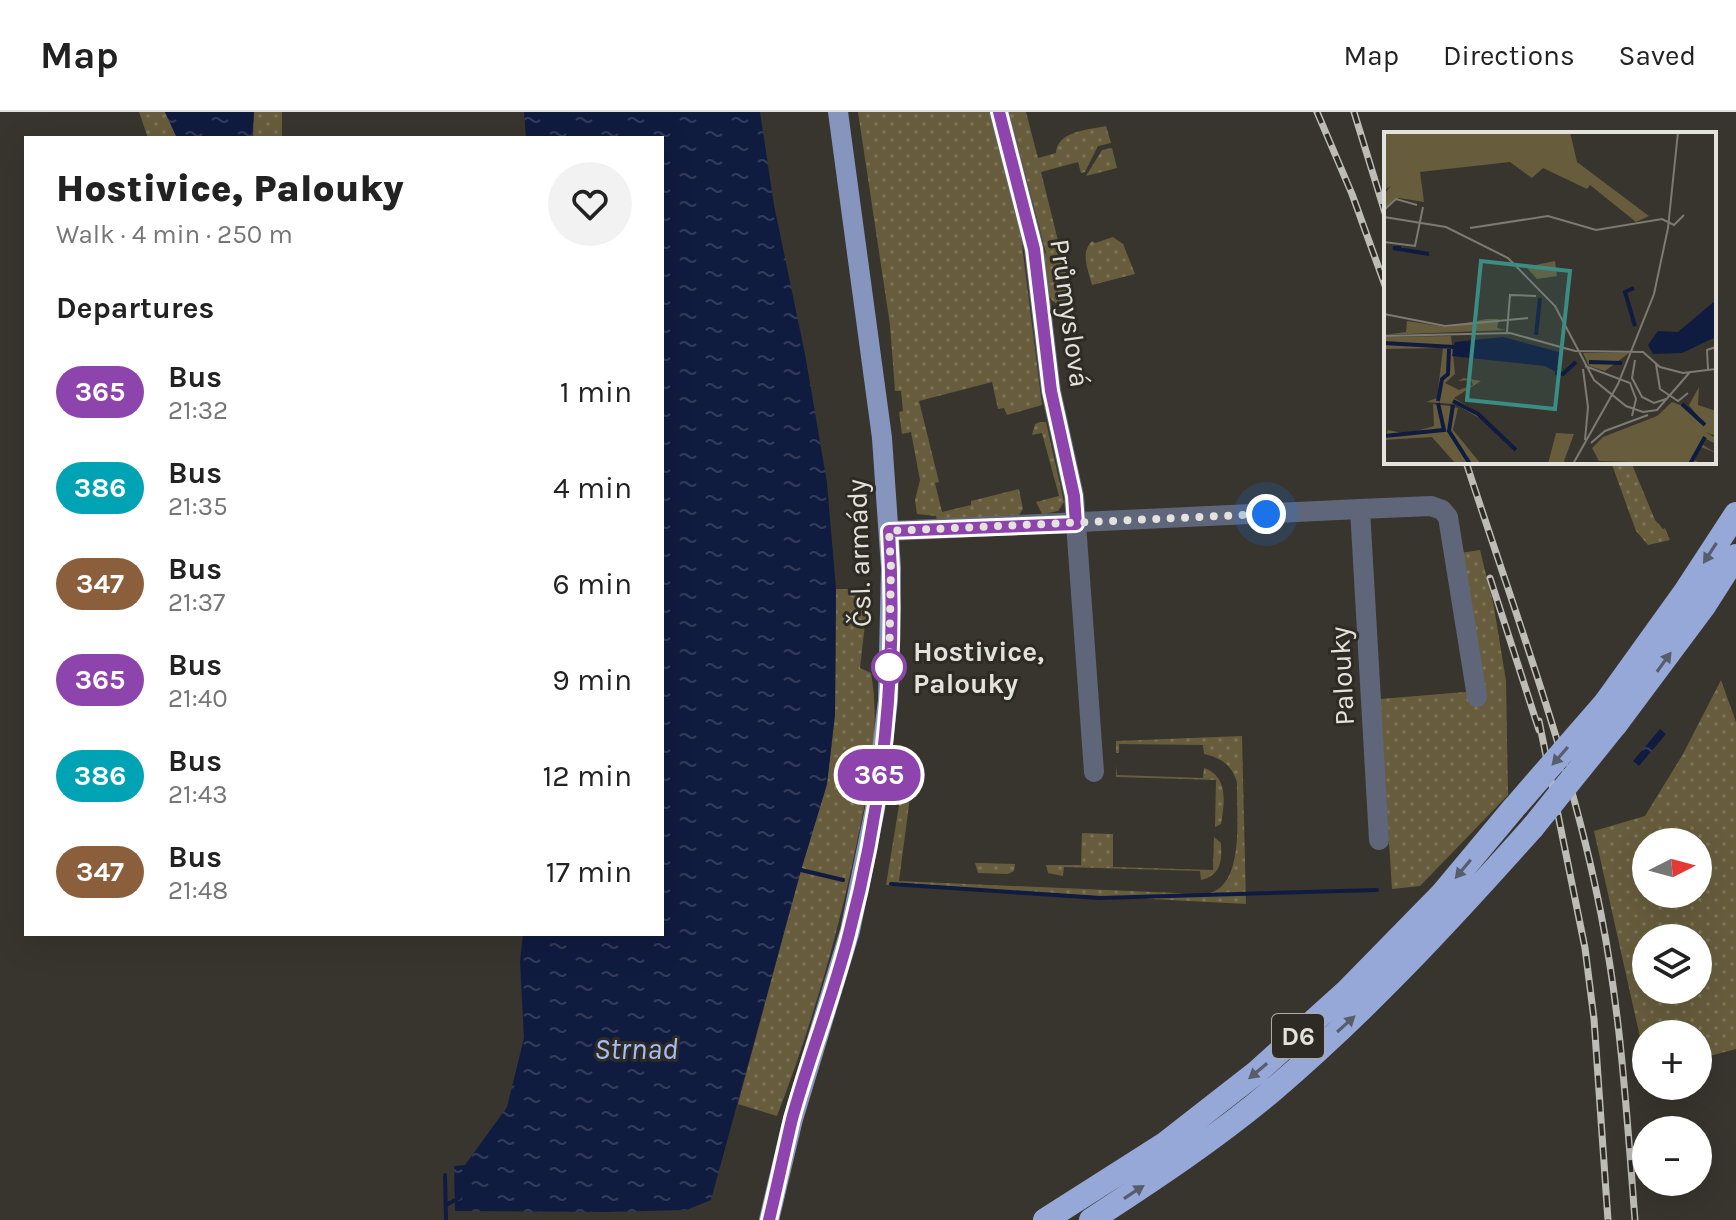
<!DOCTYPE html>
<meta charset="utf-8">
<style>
body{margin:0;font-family:Karla,sans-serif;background:#f2f2f2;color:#222;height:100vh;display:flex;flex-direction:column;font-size:30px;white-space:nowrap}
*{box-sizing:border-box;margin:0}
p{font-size:26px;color:#767676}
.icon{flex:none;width:44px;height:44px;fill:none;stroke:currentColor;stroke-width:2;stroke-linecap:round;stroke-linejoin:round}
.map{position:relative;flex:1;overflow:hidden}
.side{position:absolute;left:24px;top:24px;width:640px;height:800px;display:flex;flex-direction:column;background:#fff;border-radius:0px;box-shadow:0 8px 32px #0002}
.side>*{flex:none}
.badge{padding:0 16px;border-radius:26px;font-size:28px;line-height:52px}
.needle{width:52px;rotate:84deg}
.fabs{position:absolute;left:1632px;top:716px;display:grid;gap:16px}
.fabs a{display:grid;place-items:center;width:80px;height:80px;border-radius:50%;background:#fff;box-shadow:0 8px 32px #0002;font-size:40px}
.you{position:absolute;width:40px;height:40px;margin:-20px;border:6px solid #fff;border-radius:50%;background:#1a73e8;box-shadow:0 0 0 12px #1a73e833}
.map>.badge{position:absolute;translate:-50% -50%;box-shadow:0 0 0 4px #fff}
h2{padding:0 32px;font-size:30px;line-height:72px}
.round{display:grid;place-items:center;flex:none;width:84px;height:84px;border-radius:42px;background:#f2f2f2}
.summary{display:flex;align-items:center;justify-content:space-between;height:136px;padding:0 32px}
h1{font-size:38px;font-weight:800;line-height:60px}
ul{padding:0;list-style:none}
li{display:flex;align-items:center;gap:24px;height:96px;padding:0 32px}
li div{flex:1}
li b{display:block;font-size:30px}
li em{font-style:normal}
li .badge{min-width:88px;font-weight:700;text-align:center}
header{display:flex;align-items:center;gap:48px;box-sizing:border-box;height:112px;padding:0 40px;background:#fff;border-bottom:2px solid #e0e0e0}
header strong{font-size:38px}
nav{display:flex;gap:44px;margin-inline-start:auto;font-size:28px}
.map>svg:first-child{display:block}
.green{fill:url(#green-dots);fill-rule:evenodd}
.water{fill:url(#water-ripples)}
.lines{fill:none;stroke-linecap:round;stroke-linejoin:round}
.stream{stroke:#101b40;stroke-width:4}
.minor{stroke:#5f667a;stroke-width:20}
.major{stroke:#8695bd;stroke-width:20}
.highway{stroke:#96a8d8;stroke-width:24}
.rail-casing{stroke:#bebcb7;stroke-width:7}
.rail{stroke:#2e2b24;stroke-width:4;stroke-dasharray:12;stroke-linecap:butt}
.highway-bridge{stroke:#96a8d8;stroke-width:24}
.oneway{fill:#585d6c}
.line-casing{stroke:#fff;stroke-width:18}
.line{stroke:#8e44ad;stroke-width:12}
.walk{stroke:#e4e2dd;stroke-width:8;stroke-dasharray:0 14.4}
.stop-dot{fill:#fff;stroke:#8e44ad;stroke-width:4}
.labels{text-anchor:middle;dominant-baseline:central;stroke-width:6;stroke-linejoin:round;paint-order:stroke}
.shield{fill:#2e2b24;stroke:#adaba6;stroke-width:2}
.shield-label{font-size:26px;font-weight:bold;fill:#e4e2dd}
.street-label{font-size:28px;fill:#e4e2dd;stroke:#2e2b24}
.stop-label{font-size:28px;font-weight:bold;fill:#e4e2dd;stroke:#2e2b24;text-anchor:start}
.water-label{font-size:30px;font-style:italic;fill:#a8bdf5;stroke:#2e2b24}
.inset-river{fill:none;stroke:#101b40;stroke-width:4}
.inset-road{fill:none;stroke:#7d7a74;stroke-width:2}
.view{fill:#3a8c84;fill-opacity:0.15;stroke:#3a8c84;stroke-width:4}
.inset-edge{fill:none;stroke:#e4e2dd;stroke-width:4}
</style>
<header>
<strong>Map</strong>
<nav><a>Map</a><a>Directions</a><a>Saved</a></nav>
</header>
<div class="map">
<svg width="1736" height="1108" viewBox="0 0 1736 1108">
<defs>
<pattern id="green-dots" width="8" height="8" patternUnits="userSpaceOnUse" patternTransform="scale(2)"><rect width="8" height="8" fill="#675d3d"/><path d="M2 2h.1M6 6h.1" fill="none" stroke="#7d7459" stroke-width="1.8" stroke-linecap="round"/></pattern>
<pattern id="water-ripples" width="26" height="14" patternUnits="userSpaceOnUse" patternTransform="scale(2)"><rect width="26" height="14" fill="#101b40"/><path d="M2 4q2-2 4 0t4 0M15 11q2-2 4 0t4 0" fill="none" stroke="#333c5b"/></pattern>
</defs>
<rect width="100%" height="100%" fill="#38352e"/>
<!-- green -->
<path class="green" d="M139 0H165L177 26H148Z
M254 0H282V26H253Z
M858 0H991L1026 132 1022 133 1042 293 1007 303 1004 296 998 297 992 270 919 289 939 370 935 371 942 400 971 393V389L1019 377 1023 397 1019 403 937 409 936 404 917 402 915 388 920 368 911 320 902 322 899 300 903 299 901 279H895L890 213Z
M1009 0H1026L1038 46 1056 41C1057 19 1088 18 1106 14L1111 31 1098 34 1085 60 1081 61 1078 50 1041 60 1071 181 1070 187 1062 193C1042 191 1045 159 1042 142L1046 141Z
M1112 36 1117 56 1086 64 1102 38Z
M1113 125 1123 132 1135 162 1092 173C1088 157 1080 141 1092 129L1095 131Z
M1040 310H1046L1064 390 1058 399 1044 402V406L1036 390 1059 384 1042 321 1032 323 1035 312Z
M1611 350H1631L1655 408 1663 417 1665 416 1670 428 1648 433 1636 419Z
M1480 438 1494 495 1506 569 1508 683 1420 774 1392 777 1380 587 1477 579 1460 441Z
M836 477H869L860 556 871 561C881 617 869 675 857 730 838 824 811 915 777 1004L738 992 801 758 827 672 835 602Z
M1721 568 1736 610V937L1698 947V922H1646V952L1594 719 1645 704 1683 642ZM1646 730H1698V782H1646ZM1646 826H1698V878H1646Z
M1242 624 1246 792 886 773 902 675 904 647H915L899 769 1176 781C1188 782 1202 784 1213 780 1245 767 1236 699 1237 670 1231 652 1221 646 1204 642L1203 633 1119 632V641H1116V629Z
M1116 653 1117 663 1203 666 1204 656C1228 664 1225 690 1221 712L1215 715 1216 668 1116 665Z
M1082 721 1113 722V755L1213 758 1214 725 1221 731C1222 749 1221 763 1201 768L1200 759 1064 755 1063 764 1048 761 1046 753H1081Z
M975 751H980L1015 752 1014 759 1008 762 978 761Z"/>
<!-- water -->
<path class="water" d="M165 0H254L252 26H177Z
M524 0H760L774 93 805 242 827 371 836 477 835 602 827 672 801 758 711 1088 686 1098 606 1100 455 1099 454 1054 465 1053 507 995 524 926 520 850 523 822H662V26H526Z
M1660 617 1666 622 1639 654 1633 649Z"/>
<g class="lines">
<!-- stream -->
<path class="stream" d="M801 758 843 768
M891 772 1100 786 1377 778
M445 1063 446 1108
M446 1093 459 1086"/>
<!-- minor -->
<path class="minor" d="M999 0 1034 137 1051 279 1074 384 1094 660
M1360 397 1431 394 1442 398 1448 405 1477 585
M889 419 1360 397 1379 728"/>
<!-- major -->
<path class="major" d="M769 1108 793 1007 850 819 875 697 888 588 891 456 882 326 838 0"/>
<!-- highway -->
<path class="highway" d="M1606 590 1685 480 1736 402
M1616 612 1704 494 1736 444
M1045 1108 1166 1031 1257 960 1347 879 1442 782 1513 697
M1091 1108C1154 1067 1216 1026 1273 978 1367 898 1451 807 1533 715"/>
<defs>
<path id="rail" d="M1317 0 1352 82 1386 176
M1354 0 1386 104
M1466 350C1514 499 1571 648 1601 802 1621 903 1627 1006 1635 1108
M1490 466 1539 618
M1539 609 1585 836 1594 907 1608 1108"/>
</defs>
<!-- rail casing -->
<use href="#rail" class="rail-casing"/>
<!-- rail -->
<use href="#rail" class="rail"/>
<!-- highway-bridge -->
<path class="highway-bridge" d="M1513 697 1606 590
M1533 715 1616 612"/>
</g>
<!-- one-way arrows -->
<defs><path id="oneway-solid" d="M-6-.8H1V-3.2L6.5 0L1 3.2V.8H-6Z" transform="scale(2)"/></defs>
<g class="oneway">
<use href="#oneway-solid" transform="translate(1710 441) rotate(123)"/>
<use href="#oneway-solid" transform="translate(1664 550) rotate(-54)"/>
<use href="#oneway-solid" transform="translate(1560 644) rotate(131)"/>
<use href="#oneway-solid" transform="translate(1463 757) rotate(130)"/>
<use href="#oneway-solid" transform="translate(1346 912) rotate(-42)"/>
<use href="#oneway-solid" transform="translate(1258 959) rotate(140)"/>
<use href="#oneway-solid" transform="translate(1134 1080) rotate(-33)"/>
</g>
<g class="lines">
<defs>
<path id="line" d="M769 1108C777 1075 784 1041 792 1007 809 945 833 885 849 822 883 692 898 553 889 419L1076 412 1074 384 1051 279 1034 137 999 0"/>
</defs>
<!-- line casing -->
<use href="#line" class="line-casing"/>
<!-- line -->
<use href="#line" class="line"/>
<!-- walk -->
<path class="walk" d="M889 555V562L891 456 889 419 1266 402"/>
</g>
<!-- markers -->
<circle class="stop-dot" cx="889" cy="555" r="16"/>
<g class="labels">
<!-- shield labels -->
<rect class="shield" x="1272" y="902" width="52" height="44" rx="6"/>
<g class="shield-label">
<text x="1298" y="924">D6</text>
</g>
<!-- street labels -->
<g class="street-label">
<text transform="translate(1070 201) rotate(82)">Průmyslová</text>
<text transform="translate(859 441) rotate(-92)">Čsl. armády</text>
<text transform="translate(1342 564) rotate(-93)">Palouky</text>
</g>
<!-- stop labels -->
<g class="stop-label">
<text x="913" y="539">Hostivice,<tspan x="913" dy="32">Palouky</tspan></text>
</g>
<!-- water labels -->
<g class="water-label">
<text x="636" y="937">Strnad</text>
</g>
</g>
<!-- overview -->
<g transform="translate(1384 20)">
<rect width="332" height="332" fill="#38352e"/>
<path d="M0 0H186L193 30 265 84 252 90 206 53 203 57 159 36 148 46 126 30 36 40 40 70 15 66 0 77V62L7 54 0 58ZM171 129 173 144 153 147 142 135ZM102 187H115L113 196 122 198 0 203 22 200 23 189 62 195ZM67 204 71 242 61 251 75 258 89 253 87 248 74 249 80 246 97 249 70 266 88 277 102 290 71 272 42 270 53 266 59 216 0 217V205ZM199 221H245L221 239 205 234ZM315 255 314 273 332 279V304L321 300 332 306V312L322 307 319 313 332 321 317 315 310 328 318 332 215 329 208 316 219 305 273 284 288 270 304 276 322 294 305 273ZM49 272 74 276 69 298 97 332 71 331 48 305 0 308 4 298 23 302 50 294ZM172 301 190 302 180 329 184 332H164Z" fill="#675d3d"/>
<path d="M57 273 66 274V305L96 332H81L53 302 59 294Z" fill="#675d3d"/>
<path d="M332 168V205L298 221 269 222 264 213 274 199 294 200ZM119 205 175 220 174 241 161 234 68 224 71 210Z" fill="#101b40"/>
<path class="inset-river" d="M17 116H9L45 122M250 156 241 160 251 194M152 203 156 166M0 211 70 215M205 230 238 231M171 241 179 242 192 230M54 269 58 247 64 242 65 217M69 269 94 282 132 318M298 272 321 293M69 273 65 299 86 332M0 304 60 298 54 271M306 332 321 305"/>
<path class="inset-road" d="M0 78 12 67 33 73M0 85 62 95 124 126 171 174 210 248 242 274 259 280 273 278 306 240M86 96 164 84 212 98 278 87 290 93 300 83M0 110 31 114 39 75M0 182 61 194 144 186M123 200 126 163 152 164M0 204 126 201 191 219 259 220 276 235 299 241 332 237M251 228 248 246 258 265 270 271 282 267M272 232 276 257 294 269 304 261M201 234 246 251 252 267 248 284M199 237 204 275 201 308M324 237 323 218 332 215M207 311 221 299 264 283M189 332 234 252 270 162 284 96 294 0"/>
<path class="view" d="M97 129 186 139 171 277 83 268Z"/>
<rect width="332" height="332" class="inset-edge"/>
</g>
</svg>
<div class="fabs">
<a><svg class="needle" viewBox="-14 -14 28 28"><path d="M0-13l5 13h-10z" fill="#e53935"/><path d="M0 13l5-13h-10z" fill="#767676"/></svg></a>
<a><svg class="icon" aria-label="layers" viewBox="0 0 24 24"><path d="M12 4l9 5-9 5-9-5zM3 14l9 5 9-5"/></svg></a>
<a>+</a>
<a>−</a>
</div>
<div class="you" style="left:1266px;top:402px"></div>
<b class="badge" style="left:879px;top:663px;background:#8e44ad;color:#fff">365</b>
<section class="side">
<div class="summary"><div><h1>Hostivice, Palouky</h1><p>Walk · 4 min · 250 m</p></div><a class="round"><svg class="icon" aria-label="heart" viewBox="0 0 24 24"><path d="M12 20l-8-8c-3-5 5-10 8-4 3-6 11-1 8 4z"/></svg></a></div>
<h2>Departures</h2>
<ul>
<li><span class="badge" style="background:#8e44ad;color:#fff">365</span><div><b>Bus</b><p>21:32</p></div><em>1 min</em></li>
<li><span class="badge" style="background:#00a3b4;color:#fff">386</span><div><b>Bus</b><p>21:35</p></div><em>4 min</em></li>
<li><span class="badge" style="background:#8b5e3c;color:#fff">347</span><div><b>Bus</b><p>21:37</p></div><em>6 min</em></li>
<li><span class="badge" style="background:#8e44ad;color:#fff">365</span><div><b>Bus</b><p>21:40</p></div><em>9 min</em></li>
<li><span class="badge" style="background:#00a3b4;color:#fff">386</span><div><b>Bus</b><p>21:43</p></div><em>12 min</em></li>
<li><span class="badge" style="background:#8b5e3c;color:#fff">347</span><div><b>Bus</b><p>21:48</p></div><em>17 min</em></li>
</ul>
</section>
</div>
